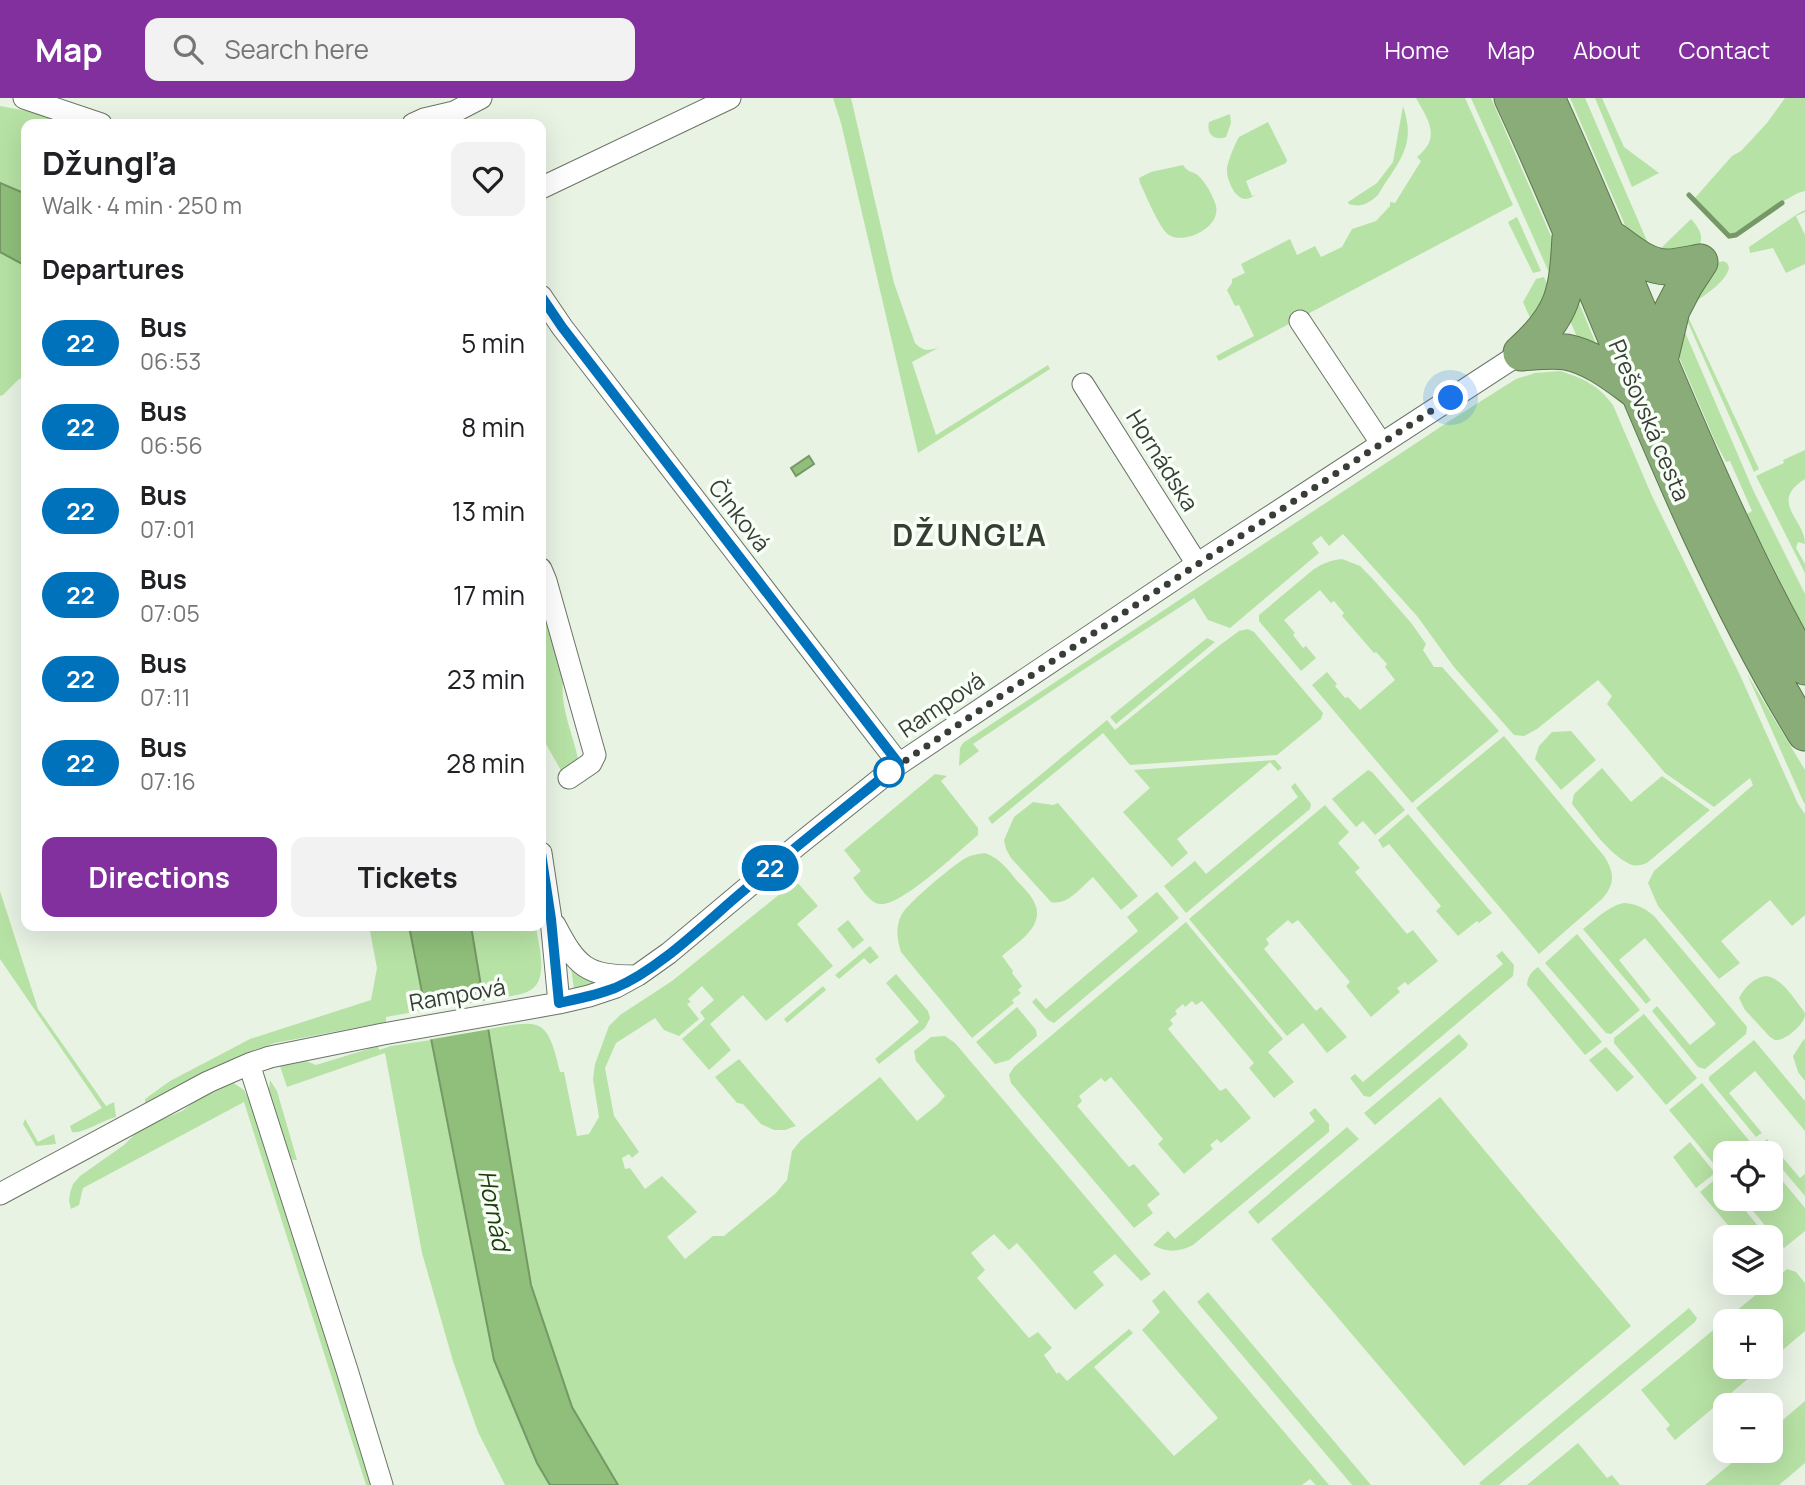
<!DOCTYPE html>
<meta charset="utf-8">
<style>
body{margin:0;font-family:Manrope,sans-serif;background:#f2f2f2;color:#202124;height:100vh;display:flex;flex-direction:column;font-size:26px;white-space:nowrap}
*{box-sizing:border-box;margin:0}
p{font-size:23px;color:#757577}
.icon{flex:none;width:38px;height:38px;fill:none;stroke:currentColor;stroke-width:2;stroke-linecap:round;stroke-linejoin:round}
.map{position:relative;flex:1;overflow:hidden}
.side{position:absolute;left:21px;top:21px;width:525px;height:812px;display:flex;flex-direction:column;background:#fff;border-radius:14px;box-shadow:0 7px 28px #0002}
.side>*{flex:none}
.badge{padding:0 14px;border-radius:23px;font-size:24px;line-height:46px}
.tools{position:absolute;left:1713px;top:1043px;display:grid;gap:14px}
.tools a{display:grid;place-items:center;width:70px;height:70px;border-radius:14px;background:#fff;box-shadow:0 7px 28px #0002;font-size:35px}
.you{position:absolute;width:35px;height:35px;margin:-18px;border:5px solid #fff;border-radius:50%;background:#1a73e8;box-shadow:0 0 0 10px #1a73e833}
.map>.badge{position:absolute;translate:-50% -50%;box-shadow:0 0 0 4px #fff}
h2{padding:0 21px;font-size:26px;line-height:63px}
.round{display:grid;place-items:center;flex:none;width:74px;height:74px;border-radius:14px;background:#f2f2f2}
.head{display:flex;align-items:center;justify-content:space-between;height:119px;padding:0 21px}
h1{font-size:33px;font-weight:700;line-height:52px}
.cta{display:flex;gap:14px;margin-top:auto;padding:14px 21px}
.cta a{flex:1;height:80px;border-radius:14px;background:#83309f;color:#fff;font-size:28px;font-weight:700;line-height:80px;text-align:center}
.cta a+a{background:#f2f2f2;color:#202124}
ul{padding:0;list-style:none}
li{display:flex;align-items:center;gap:21px;height:84px;padding:0 21px}
li div{flex:1}
li b{display:block;font-size:26px}
li em{font-style:normal}
li .badge{min-width:77px;font-weight:700;text-align:center}
header{display:flex;align-items:center;gap:42px;box-sizing:border-box;height:98px;padding:0 35px;background:#83309f;color:#fff}
header strong{font-size:33px}
nav{display:flex;gap:38px;margin-inline-start:auto;font-size:24px}
.search{width:490px;height:63px;background:#f2f2f2;display:flex;align-items:center;gap:18px;box-sizing:border-box;padding:0 24px;border-radius:14px;color:#757577;font-size:26px}
.map>svg:first-child{display:block}
.green{fill:#b7e2a5}
.water{fill:#8fbf7a;stroke:#759866;stroke-width:2}
.pier{fill:#e8f3e4}
.lines{fill:none;stroke-linecap:round;stroke-linejoin:round}
.stream{stroke:#759866;stroke-width:5}
.minor-casing{stroke:#6b7467;stroke-width:23}
.trunk-casing{stroke:#5a784c;stroke-width:37}
.minor{stroke:#fff;stroke-width:21}
.trunk{stroke:#8aac78;stroke-width:35}
.line-casing{stroke:#fff;stroke-width:16}
.line{stroke:#0072bc;stroke-width:10}
.walk{stroke:#393d37;stroke-width:7;stroke-dasharray:0 12.6}
.stop-dot{fill:#fff;stroke:#0072bc;stroke-width:3.5}
.labels{text-anchor:middle;dominant-baseline:central;stroke-width:7;stroke-linejoin:round;paint-order:stroke}
.street-label{font-size:23px;fill:#393d37;stroke:#f8fff6}
.water-label{font-size:24px;font-style:italic;fill:#1c3b0b;stroke:#f8fff6}
.district-label{font-size:30px;font-weight:bold;letter-spacing:2px;fill:#363e32;stroke:#f8fff6}
</style>
<header>
<strong>Map</strong>
<div class="search"><svg class="icon" aria-label="search" viewBox="0 0 24 24"><circle cx="10" cy="10" r="6"/><path d="M15 15l6 6"/></svg>Search here</div>
<nav><a>Home</a><a>Map</a><a>About</a><a>Contact</a></nav>
</header>
<div class="map">
<svg width="1805" height="1387" viewBox="0 0 1805 1387">
<rect width="100%" height="100%" fill="#e8f3e4"/>
<!-- green -->
<path class="green" d="M833 0H851L894 185 915 245C923 253 927 253 938 250L912 264 936 337 1048 267 1050 271 918 355 841 25Z
M1416 0H1465L1513 107 1219 263 1216 258 1254 238 1239 207 1235 208 1227 192 1232 185V181L1245 175 1241 166 1290 141 1297 157 1315 148 1321 159 1342 149 1352 131 1376 123 1390 108V104L1395 105 1421 63 1417 59C1441 40 1429 23 1416 0Z
M1471 0H1491L1550 136 1554 147 1555 188Z
M1570 0H1585L1654 159 1631 141Z
M1595 0H1602L1624 49 1659 75 1632 89Z
M1785 0H1805V93L1798 95 1782 104 1735 136 1729 137 1694 101 1732 58 1741 53 1767 25Z
M0 8 39 15 76 26H26V96L0 85Z
M1403 8C1417 49 1398 63 1378 97 1369 105 1361 110 1349 106L1348 104 1377 85 1393 64Z
M1230 16 1231 25 1226 39C1215 43 1206 37 1209 24Z
M1268 24 1287 62 1286 65 1246 83 1252 98 1256 97C1254 98 1248 101 1246 101 1234 101 1226 80 1227 70 1229 60 1234 48 1239 39Z
M1183 67C1187 73 1190 73 1196 76 1204 81 1214 99 1216 108 1221 129 1185 147 1169 137 1160 132 1145 95 1140 85L1139 80 1151 74Z
M1805 112V114L1796 118 1805 137V166L1786 175 1773 150 1750 155 1749 149 1799 115Z
M1517 119 1541 173 1533 175 1508 124Z
M1691 121C1700 131 1706 141 1696 151L1659 152Z
M0 154 26 168V279L19 281 3 297 0 298Z
M1723 163 1727 165 1729 169C1728 184 1697 203 1684 210L1758 369 1759 371 1754 374 1682 211 1717 165Z
M1544 179 1549 190 1541 207 1530 220 1523 204 1536 181Z
M1577 200 1599 253 1581 248 1567 216Z
M1678 218 1754 394 1805 496V532L1754 431 1747 416 1752 413 1730 363 1726 364 1715 343 1674 247Z
M1560 273C1583 280 1598 287 1613 307L1652 398 1739 575 1798 706 1805 716V817L1792 828 1770 802 1721 843 1740 865 1719 881 1658 808 1648 785 1654 773 1753 687 1750 680 1714 709 1665 675 1607 606 1612 598 1598 582 1537 631 1524 638 1514 637 1454 569 1417 518 1343 436 1329 448 1321 438 1312 445 1319 455 1230 530 1208 522 1194 500 1080 574 973 646 979 653 959 668 960 650 963 645 1451 322 1516 281 1535 275Z
M1805 352V381C1768 404 1805 421 1805 446L1798 444 1796 450 1805 466V475L1756 378 1784 365 1783 362Z
M1342 461 1360 468 1372 480 1412 526 1426 546 1423 552 1434 569H1442L1499 633 1412 705 1312 587 1327 574 1337 586 1335 588 1345 600 1348 599 1360 612 1395 582 1385 569 1387 566 1376 554 1374 555 1342 518 1344 515 1334 503 1331 505 1320 492 1284 522 1295 535 1293 537 1303 550 1306 548 1316 560 1301 573 1259 523V517L1314 471C1324 465 1331 462 1342 461Z
M541 501 563 583C560 611 573 635 578 661L563 676 546 646H542Z
M1248 531 1254 534 1323 615 1321 621 1277 657 1130 667 1103 635 992 726 988 720 1107 622 1115 632 1220 547 1239 533Z
M1207 540 1215 544 1116 626 1110 619Z
M1747 576 1805 672V706L1803 703Z
M1571 633 1596 662 1561 692 1535 661 1539 648 1552 634Z
M1504 638 1604 758C1615 775 1615 786 1602 801L1539 856 1416 710Z
M1275 662 1282 670 1278 673 1270 664 1177 741 1188 755 1172 769 1123 714 1150 690 1134 672Z
M1602 670 1631 704 1662 678 1710 712 1647 765C1640 768 1633 769 1626 764 1606 753 1587 724 1572 706L1574 696Z
M1368 672 1372 674 1405 712 1375 737 1363 723 1356 729 1332 701Z
M935 676 947 678 941 683 978 730V737C960 752 901 809 880 806 869 805 860 788 853 780L861 773 844 752Z
M1295 685 1311 706 1310 711 1186 815 1164 788 1195 763 1206 776 1298 699 1291 689Z
M1033 704 1053 707 1058 705 1138 798 1121 812 1093 779C1081 789 1068 808 1051 804L1011 760 1006 751 1004 742 1014 719Z
M1325 707 1349 734 1338 745 1360 770 1355 774 1407 836 1413 832 1438 863 1408 887 1405 884 1397 890 1400 894 1371 919 1346 888 1350 884 1298 822 1292 826 1288 822 1266 841 1269 846 1264 851 1316 913 1321 909 1347 939 1327 955 1303 925 1287 938 1189 821Z
M1408 716 1492 815 1479 825 1477 823 1458 838 1436 813 1441 808 1389 746 1383 750 1378 742Z
M985 755C1000 760 1008 772 1018 784 1024 790 1032 798 1035 806 1045 829 1016 845 1002 858L1013 873 1012 875 1022 888 1018 892 1021 895 1012 902 1014 905 972 940 901 854C897 841 895 828 902 816 909 804 951 769 964 761 970 757 978 756 985 755Z
M796 783 818 808 797 826 833 868 766 923 743 897 710 926 731 952 709 972 682 941 705 921 700 914 714 902 702 888 688 901 691 904 687 906 699 921 679 938 664 932 655 920 616 945 605 970 614 1018 639 1054 632 1060 629 1056 622 1060 625 1071 630 1070 645 1091 662 1078 697 1114 667 1139 685 1161 713 1138H724L776 1095 787 1082 792 1053 801 1042 880 979 917 1023 938 1006 945 998 916 963 914 953 931 939 945 938 955 945 1151 1176 1141 1183 1115 1156 1093 1174 1104 1187 1075 1212 1017 1145 1009 1152 994 1136 971 1155 985 1172 977 1180 1029 1240 1038 1234 1052 1250 1044 1257 1057 1276 1059 1274 1067 1283 1129 1231 1133 1235 1094 1269 1174 1358 1218 1320 1142 1232 1160 1214 1152 1203 1164 1192 1329 1387H1316L1310 1381 1302 1387H618L572 1309 531 1187 488 931C541 922 547 918 560 974H564L577 1038 589 1036 599 1019 593 981 595 966 609 928 620 917 672 883Z
M0 793 38 911 106 1008 114 1004 116 1019C103 1022 83 1036 72 1034L70 1028 102 1010 0 861Z
M1157 794 1179 820 1054 925 1048 922 1032 904 1036 900 1046 911 1138 833 1127 819Z
M1624 805C1637 806 1645 810 1654 818L1747 929 1746 936 1705 971 1698 969 1652 913 1657 908 1690 947 1716 926 1645 840 1619 862 1651 902 1646 906 1583 831C1596 821 1608 808 1624 805Z
M848 822 864 842 853 851 837 831Z
M1186 824 1283 941 1268 954 1294 984 1274 1000 1249 970 1254 965 1202 903 1196 907 1192 903 1185 909 1183 906 1175 913 1177 916 1170 922 1173 926 1168 931 1220 993 1226 990 1251 1020 1221 1045 1217 1041 1210 1047 1213 1051 1184 1076 1158 1046 1163 1041 1111 979 1105 984 1101 980 1079 998 1082 1003 1077 1008 1129 1069 1134 1066 1160 1096 1147 1107 1153 1115 1134 1130 1011 985 1009 977 1014 969Z
M369 828H409L425 912 386 919V924L275 945 254 952 200 977 148 1006 145 1005V1001L170 983 250 941 371 902 377 870Z
M470 828H536C538 847 551 884 527 894 514 899 497 900 484 902Z
M1577 836 1640 912 1611 936 1606 935 1545 865Z
M870 848 879 859 870 866 864 860 839 881 835 877Z
M1502 853 1514 867 1513 878 1370 999 1364 998 1350 980 1355 976 1363 984 1503 866 1496 858Z
M1538 869 1602 944 1585 957 1527 887C1528 878 1531 874 1538 869Z
M571 870 603 884 574 891Z
M896 876 928 913 930 920 925 930 879 966 875 961 919 924 886 885Z
M1766 878C1782 880 1793 900 1803 912 1804 914 1805 915 1805 917 1805 926 1784 944 1775 942 1773 941 1772 940 1770 939L1745 912 1739 900C1745 889 1753 880 1766 878Z
M823 888 826 892 787 925 784 921Z
M1017 909 1036 932 1037 938 1009 962 995 966 976 944Z
M1644 916 1697 980 1666 1007 1614 945V940Z
M1459 936 1468 946 1466 950 1375 1027 1364 1015Z
M1804 941 1805 942V983L1798 974 1793 958Z
M431 942 494 1262 537 1365 550 1387H505L478 1334 453 1263 422 1155 385 955 287 989 280 968 301 961 316 967 378 948 379 952 391 948Z
M1754 942 1805 1003V1033L1755 973 1729 995 1762 1035 1756 1039 1709 982V979Z
M1606 949 1634 979 1617 994 1589 962Z
M739 961 796 1028 785 1032H774L761 1026 743 1006 737 1005 715 979Z
M270 982 277 993 297 1062H293L290 1059 269 992Z
M232 984 244 992 252 1007 280 1098 374 1387H366L244 1004 83 1090 79 1107 71 1111 69 1103 70 1095 73 1086 80 1078 124 1047 140 1031 182 1013 198 1001Z
M1702 985 1751 1045 1739 1055H1726L1725 1066 1719 1072 1669 1012Z
M1440 999 1631 1228 1464 1368 1271 1141Z
M1315 1010 1329 1026V1034L1193 1147C1179 1154 1167 1155 1153 1147L1168 1133 1175 1141 1315 1023 1309 1015Z
M25 1021 38 1044 54 1036 56 1046 36 1048 23 1026Z
M1347 1029 1359 1041 1258 1126 1248 1114Z
M1767 1041 1800 1080 1805 1076V1098L1761 1046Z
M1690 1044 1715 1075 1696 1090 1673 1059Z
M1771 1069 1805 1110V1133L1784 1150 1743 1101H1771Z
M1718 1079 1725 1088 1726 1101H1736L1767 1139H1738L1700 1094Z
M1787 1171 1796 1174 1805 1185V1233L1771 1262V1223H1726V1269H1762L1675 1342 1666 1331 1670 1327 1641 1292Z
M1208 1194 1371 1387H1352L1197 1204Z
M1689 1210 1697 1220 1695 1224 1499 1387H1481L1479 1385Z
M1805 1303V1365L1779 1387H1705L1746 1353H1771V1332Z
M1578 1345 1607 1380 1612 1377 1620 1387H1527Z"/>
<!-- water -->
<path class="water" d="M0 85 26 96V168L0 154Z
M809 358 814 366 796 378 791 370Z
M409 828H471L531 1187 572 1309 618 1387H550L537 1365 494 1262Z"/>
<!-- pier -->
<path class="pier" d="M487 902 491 931 427 942 422 913Z"/>
<g class="lines">
<!-- stream -->
<path class="stream" d="M1689 97 1729 138
M1730 138 1736 137 1782 105"/>
<defs>
<path id="minor" d="M24 0 101 26
M413 26 424 21 454 14 481 0
M541 90 730 0
M541 198 562 229 899 666
M1300 223 1381 345
M1083 286 1197 466
M541 471 546 483 595 657 591 665 569 680
M541 755 551 821 559 905
M555 827C577 869 586 878 635 878
M249 966 347 1272 382 1387
M0 1096 208 984 249 966 270 959 383 936 559 905 589 898 616 889 638 877 669 855 798 747 899 666 1197 466 1521 255"/>
<path id="trunk" d="M1512 0C1611 211 1683 435 1805 635
M1547 0C1634 189 1702 388 1805 569
M1608 138C1625 150 1645 169 1667 169 1677 169 1689 166 1700 164
M1521 255C1564 217 1567 194 1570 139
M1521 255C1536 254 1551 252 1566 254 1593 259 1616 278 1638 294
M1660 262 1672 212 1685 187 1700 164"/>
</defs>
<!-- minor casing -->
<use href="#minor" class="minor-casing"/>
<!-- trunk casing -->
<use href="#trunk" class="trunk-casing"/>
<!-- minor -->
<use href="#minor" class="minor"/>
<!-- trunk -->
<use href="#trunk" class="trunk"/>
</g>
<g class="lines">
<defs>
<path id="line" d="M541 198 562 229 899 666C847 708 794 750 742 794 705 825 660 871 615 890 597 897 577 901 559 905L551 821 541 755"/>
</defs>
<!-- line casing -->
<use href="#line" class="line-casing"/>
<!-- line -->
<use href="#line" class="line"/>
<!-- walk -->
<path class="walk" d="M889 674 887 675 1134 508 1451 300"/>
</g>
<!-- markers -->
<circle class="stop-dot" cx="889" cy="674" r="14"/>
<g class="labels">
<!-- street labels -->
<g class="street-label">
<text transform="translate(1650 322) rotate(67)">Prešovská cesta</text>
<text transform="translate(1163 362) rotate(58)">Hornádska</text>
<text transform="translate(740 417) rotate(52)">Člnková</text>
<text transform="translate(941 606) rotate(-34)">Rampová</text>
<text transform="translate(457 896) rotate(-10)">Rampová</text>
</g>
<!-- water labels -->
<g class="water-label">
<text transform="translate(495 1112) rotate(79)">Hornád</text>
</g>
<!-- district labels -->
<g class="district-label">
<text x="970" y="436">DŽUNGĽA</text>
</g>
</g>
</svg>
<div class="tools">
<a><svg class="icon" aria-label="locate" viewBox="0 0 24 24"><circle cx="12" cy="12" r="6"/><path d="M12 2v4M12 18v4M2 12h4M18 12h4"/></svg></a>
<a><svg class="icon" aria-label="layers" viewBox="0 0 24 24"><path d="M12 4l9 5-9 5-9-5zM3 14l9 5 9-5"/></svg></a>
<a>+</a>
<a>−</a>
</div>
<div class="you" style="left:1451px;top:300px"></div>
<b class="badge" style="left:770px;top:770px;background:#0072bc;color:#fff">22</b>
<section class="side">
<div class="head"><div><h1>Džungľa</h1><p>Walk · 4 min · 250 m</p></div><a class="round"><svg class="icon" aria-label="heart" viewBox="0 0 24 24"><path d="M12 20l-8-8c-3-5 5-10 8-4 3-6 11-1 8 4z"/></svg></a></div>
<h2>Departures</h2>
<ul>
<li><span class="badge" style="background:#0072bc;color:#fff">22</span><div><b>Bus</b><p>06:53</p></div><em>5 min</em></li>
<li><span class="badge" style="background:#0072bc;color:#fff">22</span><div><b>Bus</b><p>06:56</p></div><em>8 min</em></li>
<li><span class="badge" style="background:#0072bc;color:#fff">22</span><div><b>Bus</b><p>07:01</p></div><em>13 min</em></li>
<li><span class="badge" style="background:#0072bc;color:#fff">22</span><div><b>Bus</b><p>07:05</p></div><em>17 min</em></li>
<li><span class="badge" style="background:#0072bc;color:#fff">22</span><div><b>Bus</b><p>07:11</p></div><em>23 min</em></li>
<li><span class="badge" style="background:#0072bc;color:#fff">22</span><div><b>Bus</b><p>07:16</p></div><em>28 min</em></li>
</ul>
<div class="cta"><a>Directions</a><a>Tickets</a></div>
</section>
</div>
